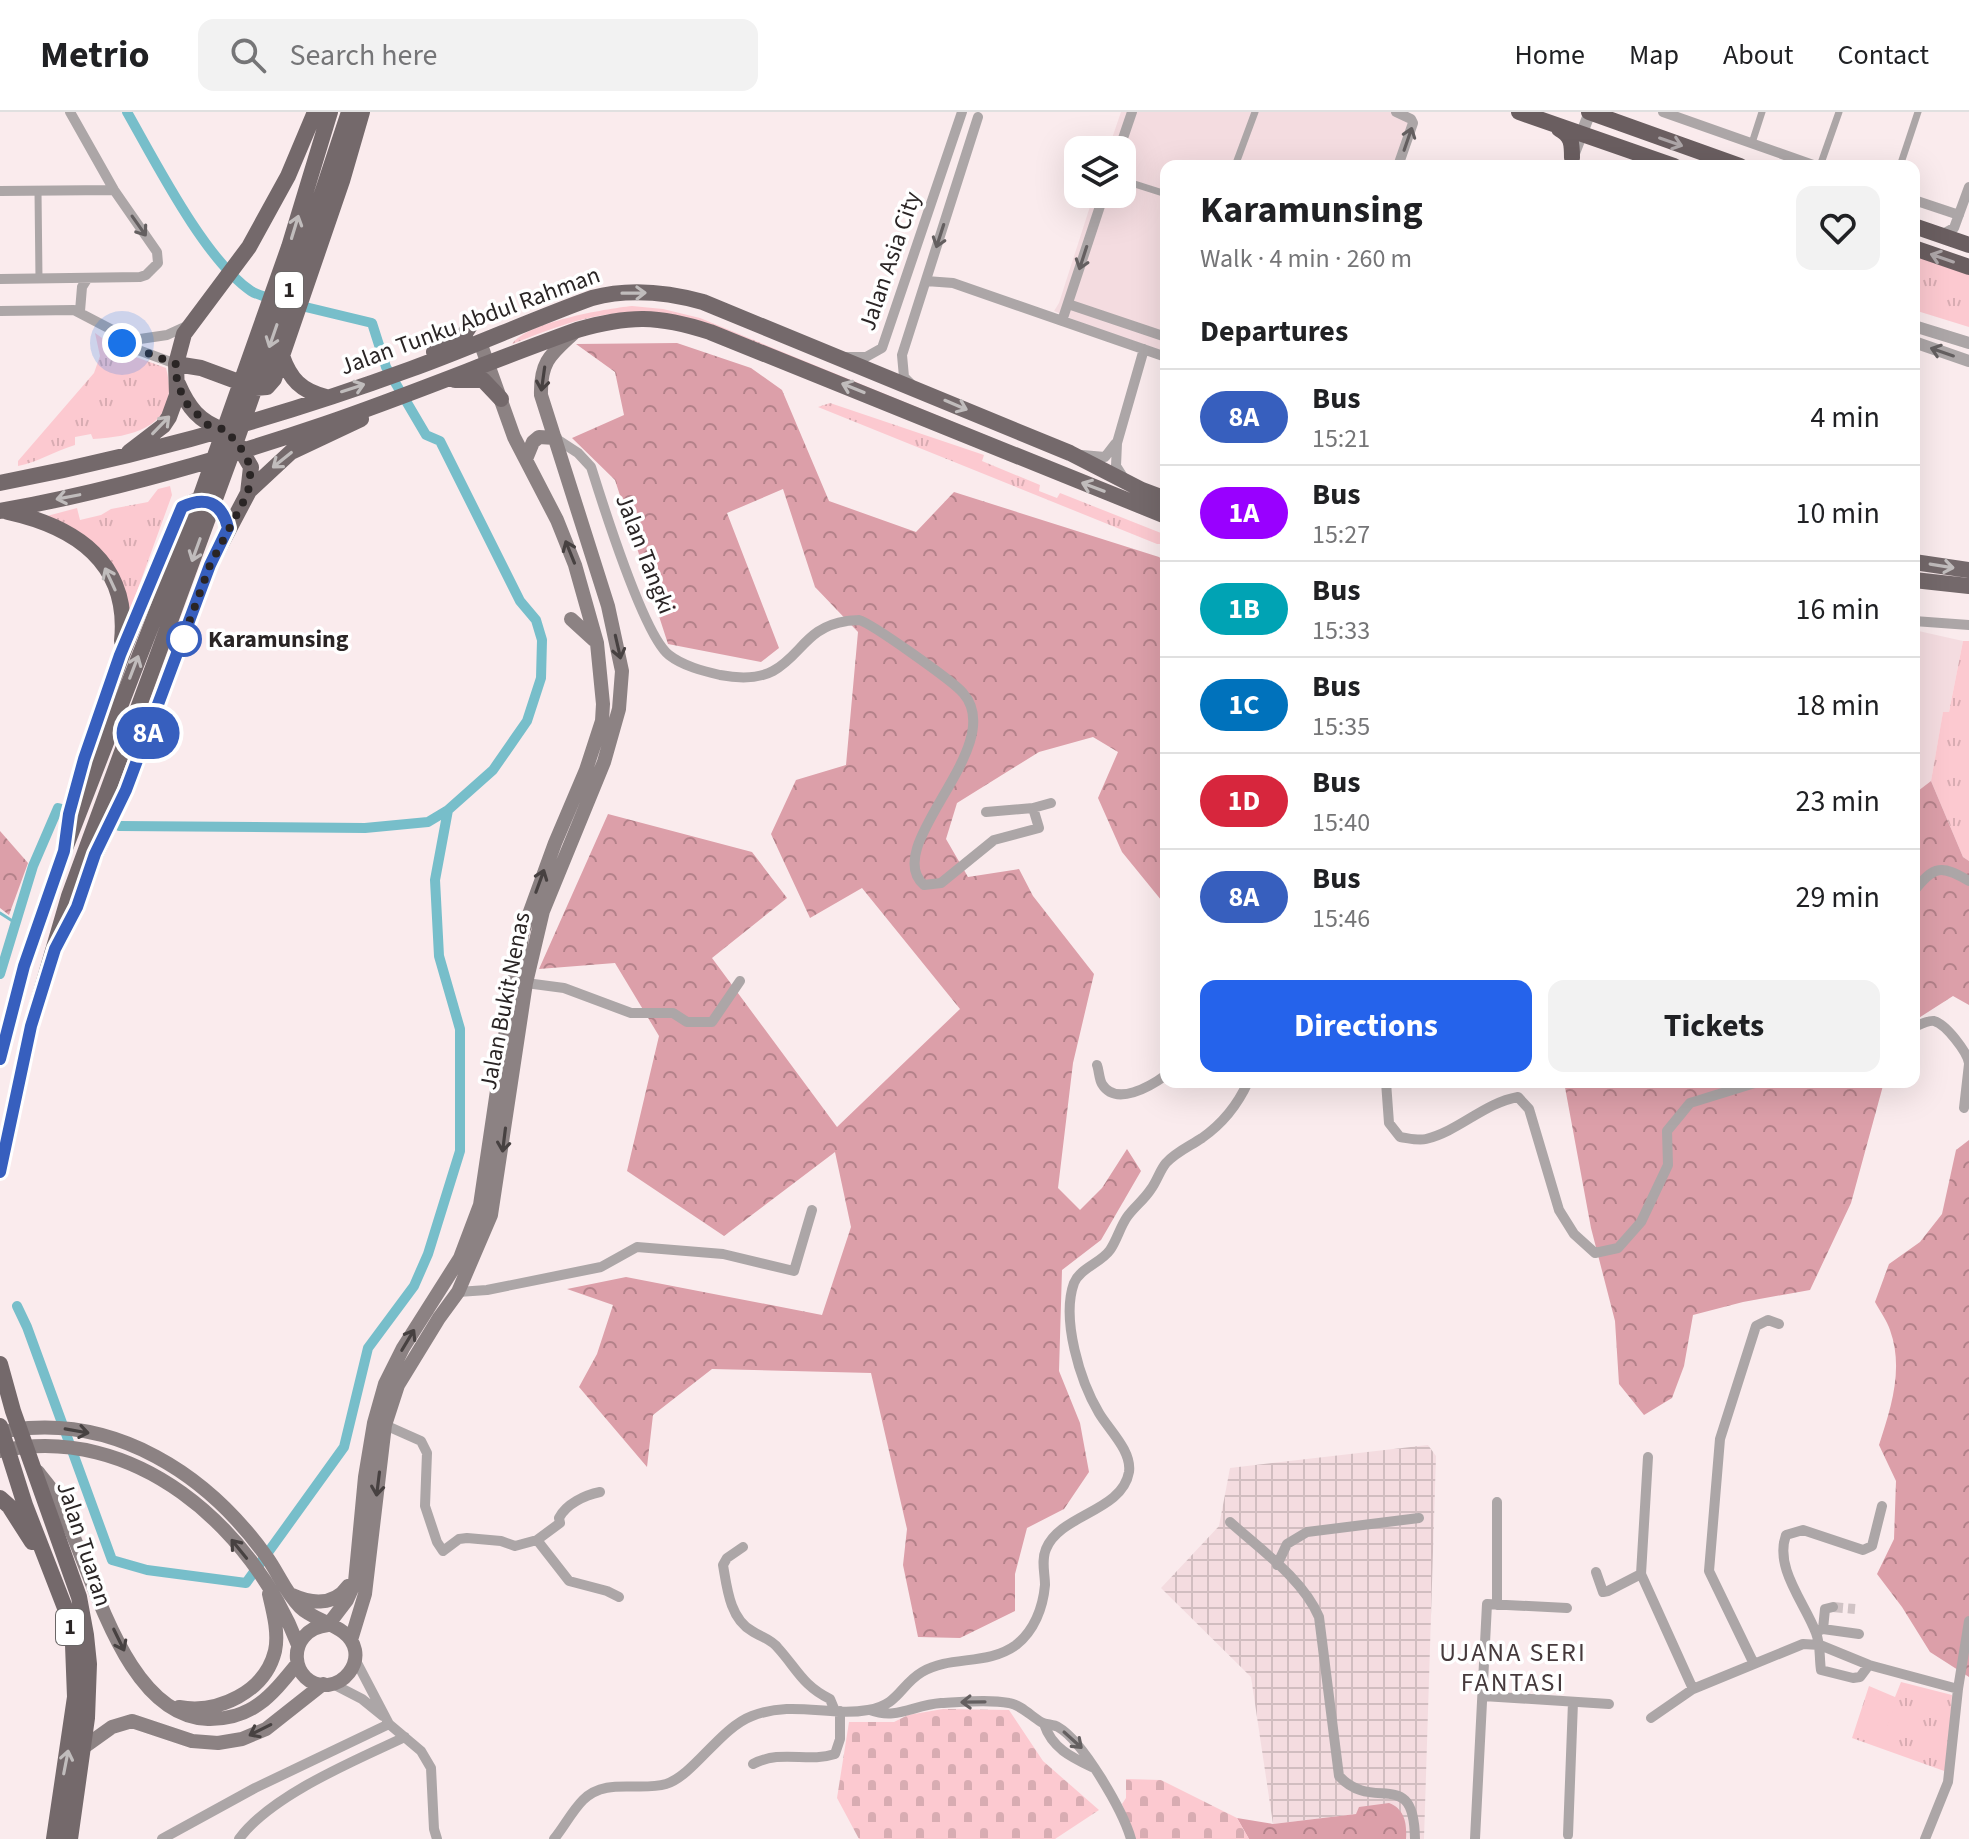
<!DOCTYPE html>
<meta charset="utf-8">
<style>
body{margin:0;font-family:"Source Sans 3",sans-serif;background:#f2f2f2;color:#202124;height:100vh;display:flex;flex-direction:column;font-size:30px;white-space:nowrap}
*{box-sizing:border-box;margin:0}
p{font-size:26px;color:#757577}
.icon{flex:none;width:44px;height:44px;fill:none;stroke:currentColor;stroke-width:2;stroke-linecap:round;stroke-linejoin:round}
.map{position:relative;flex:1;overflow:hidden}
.details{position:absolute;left:1160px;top:48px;width:760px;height:928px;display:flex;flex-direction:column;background:#fff;border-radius:16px;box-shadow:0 8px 32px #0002}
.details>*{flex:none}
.badge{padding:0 16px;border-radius:26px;font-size:28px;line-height:52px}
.tools{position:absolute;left:1064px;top:24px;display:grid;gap:16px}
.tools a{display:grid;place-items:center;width:72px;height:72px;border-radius:16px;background:#fff;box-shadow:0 8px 32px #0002;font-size:40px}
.you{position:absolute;width:40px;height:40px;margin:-20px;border:6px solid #fff;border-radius:50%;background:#1a73e8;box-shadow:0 0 0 12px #1a73e833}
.map>.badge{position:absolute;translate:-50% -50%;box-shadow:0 0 0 4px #fff}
h2{padding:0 40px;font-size:30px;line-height:72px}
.round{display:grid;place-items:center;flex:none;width:84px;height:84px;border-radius:16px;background:#f2f2f2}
.summary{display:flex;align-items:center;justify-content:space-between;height:136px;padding:0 40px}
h1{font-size:38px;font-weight:700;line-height:60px}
.button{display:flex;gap:16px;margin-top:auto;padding:16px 40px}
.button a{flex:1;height:92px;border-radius:16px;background:#2563eb;color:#fff;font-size:32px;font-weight:700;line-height:92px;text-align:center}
.button a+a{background:#f2f2f2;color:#202124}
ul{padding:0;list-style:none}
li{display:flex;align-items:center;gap:24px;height:96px;padding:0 40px;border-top:2px solid #e0e0e0}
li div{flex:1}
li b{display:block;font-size:30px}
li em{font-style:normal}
li .badge{min-width:88px;font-weight:700;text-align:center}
header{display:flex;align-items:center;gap:48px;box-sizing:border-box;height:112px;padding:0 40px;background:#fff;border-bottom:2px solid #e0e0e0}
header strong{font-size:38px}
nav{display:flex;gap:44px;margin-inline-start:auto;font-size:28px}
.search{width:560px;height:72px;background:#f2f2f2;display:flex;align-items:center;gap:20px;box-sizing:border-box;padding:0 28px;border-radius:16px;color:#757577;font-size:30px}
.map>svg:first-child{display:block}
.built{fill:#f4dce0}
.industrial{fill:url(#industrial-grid)}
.grass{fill:url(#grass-tufts)}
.forest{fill:url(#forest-crowns)}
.cemetery{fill:url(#cemetery-stones)}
.pitch{fill:#fcc9d0}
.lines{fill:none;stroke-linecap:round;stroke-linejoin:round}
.stream{stroke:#77beca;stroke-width:3}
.canal{stroke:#77beca;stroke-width:10}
.minor-tunnel{stroke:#d0c3c5;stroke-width:10;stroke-dasharray:10 5;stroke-linecap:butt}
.pedestrian{stroke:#aca6a7;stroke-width:7}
.minor{stroke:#aca6a7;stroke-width:10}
.tertiary{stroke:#aca6a7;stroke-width:12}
.secondary{stroke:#8c8283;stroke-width:14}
.primary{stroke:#74696b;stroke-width:16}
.trunk{stroke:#6a5e60;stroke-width:16}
.oneway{stroke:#645f60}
.oneway2{stroke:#ada6a8}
.oneway3{stroke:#c0bcbc}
.oneway4{stroke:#474141}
.line-casing{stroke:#fff;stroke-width:18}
.line{stroke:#375fbe;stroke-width:12}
.walk{stroke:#2a2525;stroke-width:8;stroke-dasharray:0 14.4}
.stop-dot{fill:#fff;stroke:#375fbe;stroke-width:4}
.labels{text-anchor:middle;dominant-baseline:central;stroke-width:7;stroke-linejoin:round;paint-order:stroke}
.shield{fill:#fff;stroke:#6a6666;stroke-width:2}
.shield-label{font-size:22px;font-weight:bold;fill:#2a2525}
.street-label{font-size:24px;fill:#2a2525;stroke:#fff}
.stop-label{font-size:24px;font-weight:bold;fill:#2a2525;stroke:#fff;text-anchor:start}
.neighbourhood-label{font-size:26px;letter-spacing:2px;fill:#463a3c;stroke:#fff}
</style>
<header>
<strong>Metrio</strong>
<div class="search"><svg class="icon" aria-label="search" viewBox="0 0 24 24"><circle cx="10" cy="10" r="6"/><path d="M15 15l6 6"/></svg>Search here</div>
<nav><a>Home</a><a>Map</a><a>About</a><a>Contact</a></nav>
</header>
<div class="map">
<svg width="1969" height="1727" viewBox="0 0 1969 1727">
<defs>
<pattern id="industrial-grid" width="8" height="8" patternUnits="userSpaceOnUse" patternTransform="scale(2)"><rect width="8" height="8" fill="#f4dce0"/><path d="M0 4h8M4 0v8" fill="none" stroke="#d1bdc0"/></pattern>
<pattern id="grass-tufts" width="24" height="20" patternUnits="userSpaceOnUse" patternTransform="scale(2)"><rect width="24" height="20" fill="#fcc9d0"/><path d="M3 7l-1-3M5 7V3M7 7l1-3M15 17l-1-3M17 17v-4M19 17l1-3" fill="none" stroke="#d8acb2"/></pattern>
<pattern id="forest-crowns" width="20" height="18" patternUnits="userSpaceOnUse" patternTransform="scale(2)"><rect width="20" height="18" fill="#dc9fa9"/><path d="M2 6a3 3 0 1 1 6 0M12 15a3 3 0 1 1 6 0" fill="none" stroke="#b38189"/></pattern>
<pattern id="cemetery-stones" width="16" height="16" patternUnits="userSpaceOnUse" patternTransform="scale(2)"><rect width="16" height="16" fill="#fcc9d0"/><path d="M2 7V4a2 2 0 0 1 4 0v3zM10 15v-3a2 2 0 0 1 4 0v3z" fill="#d8acb2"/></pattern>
</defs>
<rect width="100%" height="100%" fill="#faebed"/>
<!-- built -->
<path class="built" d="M1121 0H1397L1411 7 1399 54H1166V241L1096 217 1054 199 1059 191 1094 82H1122V38H1108Z
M1914 518 1963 529 1949 600 1943 601 1931 669 1914 682Z"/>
<!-- industrial -->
<path class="industrial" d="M1428 1333 1436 1344 1424 1727H1406V1718L1356 1702 1273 1712 1251 1565 1161 1476 1219 1414 1230 1356Z"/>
<!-- grass -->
<path class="grass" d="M1914 142 1969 160V215L1914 198Z
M632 194 663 197 700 206 1136 385 663 201C599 197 570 210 512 232 528 210 604 197 632 194Z
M95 221 122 240 166 256C181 311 139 325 93 327L91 322 75 325V333C55 339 38 350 18 354V349L94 261 100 244Z
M830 291 984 343 982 349 1040 373 1039 379 1057 386 1060 381 1166 423V432H1157L818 295Z
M170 374 172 383 128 504 112 461 47 404 77 396 80 408 101 403 111 397 148 390 158 377Z
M1963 529H1969V749L1963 745 1931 669 1943 600H1949Z
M1901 1570 1952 1583 1947 1660 1852 1626 1869 1574 1895 1585Z"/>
<!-- forest -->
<path class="forest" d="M677 231 751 256 782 278 829 389 916 420 954 380 1159 445 1166 451V794L1122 740 1098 686 1118 640 1093 625 1039 640 957 691 946 727 968 765 1019 757 1033 784 1094 862 1073 951 1058 1076 1080 1098 1102 1076 1127 1037 1141 1059 1101 1128 1062 1158 1059 1259 1080 1311 1089 1360 1064 1397 1027 1416 1015 1462V1499L960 1526 918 1525 903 1453 907 1417 871 1261 712 1257 653 1303 647 1355 579 1275 597 1242 613 1193 567 1177 626 1165 822 1203 851 1115 835 1040 724 1124 627 1059 659 924 615 851 539 857 608 702 752 740 787 786 712 846 837 1015 960 897 862 776 810 806 771 722 796 668 846 653 858 520 815 475 783 377 727 401 779 536 761 550 668 532 615 368 572 326 624 303 615 260 576 232Z
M1931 669 1963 745 1969 749V893L1953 884 1914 909V682Z
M0 719 28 751 9 803 0 796Z
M1564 970H1884L1851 1091 1810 1178 1743 1190 1693 1203 1684 1254 1672 1286 1644 1303 1619 1272 1615 1209 1591 1116Z
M1969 1028V1565L1930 1540 1902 1495 1877 1462 1894 1427 1896 1369 1879 1333C1891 1296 1904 1257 1890 1218 1887 1209 1880 1199 1875 1190L1889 1152 1920 1130 1942 1102 1956 1038Z
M1389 1691C1405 1697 1407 1712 1406 1727H1249L1237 1706 1273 1712 1356 1702 1359 1695Z"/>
<!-- cemetery -->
<path class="cemetery" d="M943 1597 1009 1598 1043 1649 1099 1698 1055 1727H859L837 1686 849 1610H894L908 1603Z
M1126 1667 1161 1668 1237 1706 1249 1727H1135L1122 1692 1126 1686Z"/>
<!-- pitch -->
<path class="pitch" d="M1870 1581 1896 1590 1881 1633 1855 1624Z"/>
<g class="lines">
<!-- stream -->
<path class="stream" d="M0 801 14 810"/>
<!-- canal -->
<path class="canal" d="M127 0C155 49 205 148 251 179 257 183 266 185 274 187
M119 714 365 716 428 710 448 698 493 658 527 609 541 566 542 528 536 508 520 489 440 329 426 323 386 255 372 211 293 192
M0 862 33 754 58 696 62 697
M17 1194 27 1215 112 1448 147 1458 246 1471 344 1335 368 1236 414 1174 428 1142 460 1039V917L439 844 435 768 448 698"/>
<!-- minor-tunnel -->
<path class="minor-tunnel" d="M1833 1495 1855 1497"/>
<!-- pedestrian -->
<path class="pedestrian" d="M1752 31 1762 0
M1235 54 1255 0
M1820 54 1839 0
M1900 54 1918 0
M1122 68 1166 82
M38 79 39 167"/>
<!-- minor -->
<path class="minor" d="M1396 0 1411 7 1413 11 1398 54
M1663 0 1816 54
M1119 38 1132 0
M0 79 114 78
M1914 88 1959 103
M1938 121 1943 122 1954 116 1969 75
M0 167 140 165 146 163 158 151 157 140 114 78 70 0
M926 169 953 171 1166 245
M1068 192 1166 225
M0 199 74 198 120 222 140 227 167 223 189 213
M80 199 82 175 87 167
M1062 209 1104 82
M111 223 130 235 176 252
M845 245H866L882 236 962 0
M911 272 904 265 902 243 978 5
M555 326 578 341 591 355C602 390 644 524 669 543 683 554 703 559 720 563 736 566 758 567 773 559 802 543 806 515 847 509 849 509 856 508 859 508 871 511 953 569 963 581 1010 634 879 734 924 773L941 771 994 728 1039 716 1033 696 986 700
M1082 343 1105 345 1115 332
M1123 365 1116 354 1117 331 1144 237
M1914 509 1969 513
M1033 696 1051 691
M1914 779C1934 753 1942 753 1969 769
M526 871 564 876 631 901H673L687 910H712L740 869
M1914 915C1919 913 1929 908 1934 909 1946 912 1967 940 1969 951
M1097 953C1099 958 1099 967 1102 972 1116 995 1151 974 1166 963
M1386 970 1389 1011 1400 1025C1408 1026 1418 1029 1426 1027 1459 1019 1484 991 1518 985L1529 997 1559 1098 1574 1122 1595 1141 1618 1136 1641 1110 1668 1053 1667 1019 1690 991 1758 970
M1964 996 1969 952
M458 1180 487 1178 601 1155 637 1135 723 1142 794 1159 812 1098
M385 1313 421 1329 427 1341 425 1394 437 1430 443 1439 459 1427 467 1426 501 1429 515 1434 537 1428 560 1411 559 1406C566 1392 585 1383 600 1380
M1648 1345 1641 1462 1693 1577
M1230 1410C1260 1437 1303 1467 1319 1505L1339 1664C1374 1702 1414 1653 1415 1727
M537 1428 569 1469 607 1479 619 1485
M743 1435 727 1446 723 1453C727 1476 730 1507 752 1519 761 1525 771 1527 778 1536 797 1557 803 1574 830 1587L835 1599
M1277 1453 1287 1432 1307 1420 1419 1406
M1596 1460 1603 1480 1608 1479 1641 1462
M1497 1493V1390
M1823 1517 1825 1497 1833 1495
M1816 1520 1823 1517 1859 1522
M355 1547 389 1612 421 1639 431 1656 434 1717 437 1727
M1754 1552 1709 1459 1720 1327 1756 1214 1768 1208 1779 1212
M1869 1553 1860 1565 1853 1566 1821 1558C1819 1545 1821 1534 1816 1521 1805 1491 1774 1456 1786 1423L1803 1418 1863 1438 1872 1434 1882 1394
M333 1572 362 1587 383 1604
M1483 1584 1609 1592
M870 1598C897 1608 913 1593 941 1591 963 1590 988 1587 1009 1591 1021 1593 1031 1604 1041 1610 1046 1613 1053 1612 1058 1615 1083 1629 1123 1699 1131 1727
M1651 1606 1693 1577 1803 1532 1820 1533 1869 1553 1958 1577
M1044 1612C1052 1636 1071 1645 1092 1655
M753 1652C782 1637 807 1651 835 1642L840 1627V1599
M1568 1723 1573 1590
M162 1727 255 1676 389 1612
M239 1727C271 1683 356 1648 405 1625
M554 1727C564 1715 572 1699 583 1688 606 1665 639 1680 666 1672 693 1664 720 1616 752 1604 793 1588 829 1605 868 1598 899 1593 900 1573 922 1560 951 1543 987 1554 1016 1533 1034 1519 1043 1496 1045 1473 1045 1461 1041 1449 1046 1437 1060 1402 1122 1400 1129 1360 1132 1339 1109 1318 1099 1301 1080 1269 1061 1207 1074 1171 1080 1156 1101 1151 1110 1138 1117 1128 1120 1115 1127 1105 1134 1095 1144 1088 1151 1077 1157 1069 1160 1058 1166 1051 1176 1040 1190 1034 1202 1026 1222 1012 1238 992 1248 970
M1475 1727 1487 1492 1567 1496
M1925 1727 1948 1670 1958 1577 1969 1509"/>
<!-- tertiary -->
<path class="tertiary" d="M1569 54 1590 0
M1914 214 1969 231
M1914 230 1969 249"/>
<!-- secondary -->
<path class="secondary" d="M526 347 533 330 539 325 555 326
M571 507 594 528
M12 1318C116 1303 207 1362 266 1444 278 1460 285 1480 300 1495 316 1511 350 1513 355 1538 358 1554 345 1571 328 1573 290 1576 283 1518 328 1513
M0 1339C134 1310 252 1415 298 1533
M38 1360C43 1367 49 1373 53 1380 90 1443 119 1604 208 1607 252 1608 271 1584 297 1552
M292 1483C312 1492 334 1494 348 1474
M328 1513 347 1488 355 1470 365 1365 374 1311 385 1272 403 1236 460 1146 480 1093 506 918 523 819 555 731 586 658 602 609 603 592 597 531 575 453 557 408 514 325 480 230
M351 1528 365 1482 385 1313 398 1273 439 1206 458 1180 491 1103 526 871 543 799 604 650 619 597 622 559 608 494 541 283C540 247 553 241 577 218
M179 1595C218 1602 265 1580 275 1539 279 1521 273 1499 269 1482
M84 1635 112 1615 132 1609 192 1629 218 1631 242 1627 266 1617 323 1572"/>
<!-- primary -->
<path class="primary" d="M434 240 464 223 473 209
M282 244C290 267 301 279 326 285
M176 252 201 256 255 276 267 275 274 267 342 69 362 0
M455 268H483L501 287
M178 272C188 295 199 310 224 318
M129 340 163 314 169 305 177 283 176 252 184 222 249 135 288 64 315 0
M0 371C140 344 277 306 411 257 472 235 531 208 592 186 629 176 667 180 703 190L1070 341 1142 378 1166 387
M248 380 291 340 361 307
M0 399C110 379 219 348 325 312 410 283 493 248 577 218 629 203 658 203 710 220L1166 404
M8 400C76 415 130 451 122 529
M1914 450 1969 458
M1914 468 1969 474
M70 702C98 596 140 496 182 395L195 389H203
M91 752 126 678 210 453 248 381 251 355 237 331
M0 947 24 854 64 739 193 406 289 135 330 0
M0 1060 31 914 69 784 233 338 307 127 349 0
M0 1252 13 1299 79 1485 86 1523 89 1552 87 1606 70 1727
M0 1314 25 1393 67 1501 73 1533 75 1585 54 1727
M0 1386 9 1394 32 1430"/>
<!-- trunk -->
<path class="trunk" d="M1519 0 1674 54
M1589 0 1740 54
M1559 17C1572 24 1572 32 1572 46
M1914 114 1969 133
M1914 136 1969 155"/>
</g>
<!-- one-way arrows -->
<defs><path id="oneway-shaft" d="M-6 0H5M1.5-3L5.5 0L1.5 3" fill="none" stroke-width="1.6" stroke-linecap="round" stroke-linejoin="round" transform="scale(2)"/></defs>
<g class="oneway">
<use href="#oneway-shaft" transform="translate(1408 27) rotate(-71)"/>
<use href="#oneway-shaft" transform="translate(139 114) rotate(55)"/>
<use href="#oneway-shaft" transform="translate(940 124) rotate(108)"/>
<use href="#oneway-shaft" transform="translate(1083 146) rotate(108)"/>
<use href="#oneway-shaft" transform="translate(1942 240) rotate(-161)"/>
<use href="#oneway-shaft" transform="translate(973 1590) rotate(179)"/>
<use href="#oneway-shaft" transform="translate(1073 1628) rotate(42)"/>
</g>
<g class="oneway2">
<use href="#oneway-shaft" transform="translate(1671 30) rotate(19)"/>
<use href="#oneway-shaft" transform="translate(1942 146) rotate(-161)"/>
</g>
<g class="oneway3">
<use href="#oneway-shaft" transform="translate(295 115) rotate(-73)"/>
<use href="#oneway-shaft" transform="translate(634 181) rotate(-1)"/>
<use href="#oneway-shaft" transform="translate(273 224) rotate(109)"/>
<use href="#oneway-shaft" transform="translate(353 276) rotate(-18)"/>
<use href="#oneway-shaft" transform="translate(853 276) rotate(-158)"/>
<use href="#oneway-shaft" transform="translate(956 293) rotate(23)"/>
<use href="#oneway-shaft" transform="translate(161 313) rotate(-46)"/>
<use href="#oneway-shaft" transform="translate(282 348) rotate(141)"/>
<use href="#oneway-shaft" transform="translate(1093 375) rotate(-159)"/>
<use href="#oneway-shaft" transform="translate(68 385) rotate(169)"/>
<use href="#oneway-shaft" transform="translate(196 438) rotate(110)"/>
<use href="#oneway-shaft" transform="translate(1942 454) rotate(9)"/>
<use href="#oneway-shaft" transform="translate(110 467) rotate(-115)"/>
<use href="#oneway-shaft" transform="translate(134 555) rotate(-69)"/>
<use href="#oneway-shaft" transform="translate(66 1650) rotate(-79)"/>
</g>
<g class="oneway4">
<use href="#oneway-shaft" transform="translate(543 267) rotate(98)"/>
<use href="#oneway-shaft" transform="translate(570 440) rotate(-112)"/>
<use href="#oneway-shaft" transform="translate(618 535) rotate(77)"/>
<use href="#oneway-shaft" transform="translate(540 769) rotate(-70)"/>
<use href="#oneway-shaft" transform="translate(504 1028) rotate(97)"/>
<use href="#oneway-shaft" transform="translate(408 1228) rotate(-59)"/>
<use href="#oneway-shaft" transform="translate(77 1319) rotate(10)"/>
<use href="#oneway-shaft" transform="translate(378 1372) rotate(97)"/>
<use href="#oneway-shaft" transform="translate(239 1437) rotate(-129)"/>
<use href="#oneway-shaft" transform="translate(119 1528) rotate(64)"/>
<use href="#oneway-shaft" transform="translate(260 1618) rotate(153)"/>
</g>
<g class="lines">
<defs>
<path id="line" d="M0 947 24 854 64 739 69 702 84 647 120 543 182 395C205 384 222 390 228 416L210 453 126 678 95 742 77 795 55 837 31 914 0 1060"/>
</defs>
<!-- line casing -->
<use href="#line" class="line-casing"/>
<!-- line -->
<use href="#line" class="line"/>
<!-- walk -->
<path class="walk" d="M122 231 176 252 177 271 186 291 208 313 226 318 242 338 251 355 248 381 210 453 182 530 184 527"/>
</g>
<!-- markers -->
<circle class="stop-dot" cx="184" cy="527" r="16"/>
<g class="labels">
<!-- shield labels -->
<g class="shield">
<rect x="275" y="160" width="28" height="36" rx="6"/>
<rect x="56" y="1497" width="28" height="36" rx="6"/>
</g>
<g class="shield-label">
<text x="289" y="178">1</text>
<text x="70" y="1515">1</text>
</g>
<!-- street labels -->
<g class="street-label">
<text transform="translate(890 149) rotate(-71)">Jalan Asia City</text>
<text transform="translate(470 209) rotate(-20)">Jalan Tunku Abdul Rahman</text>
<text transform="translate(645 442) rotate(69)">Jalan Tangki</text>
<text transform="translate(505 889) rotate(-79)">Jalan Bukit Nenas</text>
<text transform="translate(84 1432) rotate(72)">Jalan Tuaran</text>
</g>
<!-- stop labels -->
<g class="stop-label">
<text x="208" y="527">Karamunsing</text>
</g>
<!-- neighbourhood labels -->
<g class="neighbourhood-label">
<text x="1513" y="1540">UJANA SERI<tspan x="1513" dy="30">FANTASI</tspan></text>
</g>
</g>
</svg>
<div class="tools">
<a><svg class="icon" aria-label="layers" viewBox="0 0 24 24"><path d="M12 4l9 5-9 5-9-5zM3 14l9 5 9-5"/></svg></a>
</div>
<div class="you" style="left:122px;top:231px"></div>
<b class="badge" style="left:148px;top:621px;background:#375fbe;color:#fff">8A</b>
<section class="details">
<div class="summary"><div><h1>Karamunsing</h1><p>Walk · 4 min · 260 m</p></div><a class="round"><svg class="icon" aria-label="heart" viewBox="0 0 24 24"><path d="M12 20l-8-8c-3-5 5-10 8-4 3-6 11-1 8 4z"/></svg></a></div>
<h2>Departures</h2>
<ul>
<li><span class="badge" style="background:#375fbe;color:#fff">8A</span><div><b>Bus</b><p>15:21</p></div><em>4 min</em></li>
<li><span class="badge" style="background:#90f;color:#fff">1A</span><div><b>Bus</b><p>15:27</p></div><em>10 min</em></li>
<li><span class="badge" style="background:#00a3b4;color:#fff">1B</span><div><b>Bus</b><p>15:33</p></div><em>16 min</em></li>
<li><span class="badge" style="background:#0072bc;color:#fff">1C</span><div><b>Bus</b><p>15:35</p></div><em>18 min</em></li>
<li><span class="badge" style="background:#d7263d;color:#fff">1D</span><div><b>Bus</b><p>15:40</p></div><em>23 min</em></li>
<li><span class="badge" style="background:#375fbe;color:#fff">8A</span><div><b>Bus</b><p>15:46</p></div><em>29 min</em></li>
</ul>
<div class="button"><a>Directions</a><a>Tickets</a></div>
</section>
</div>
